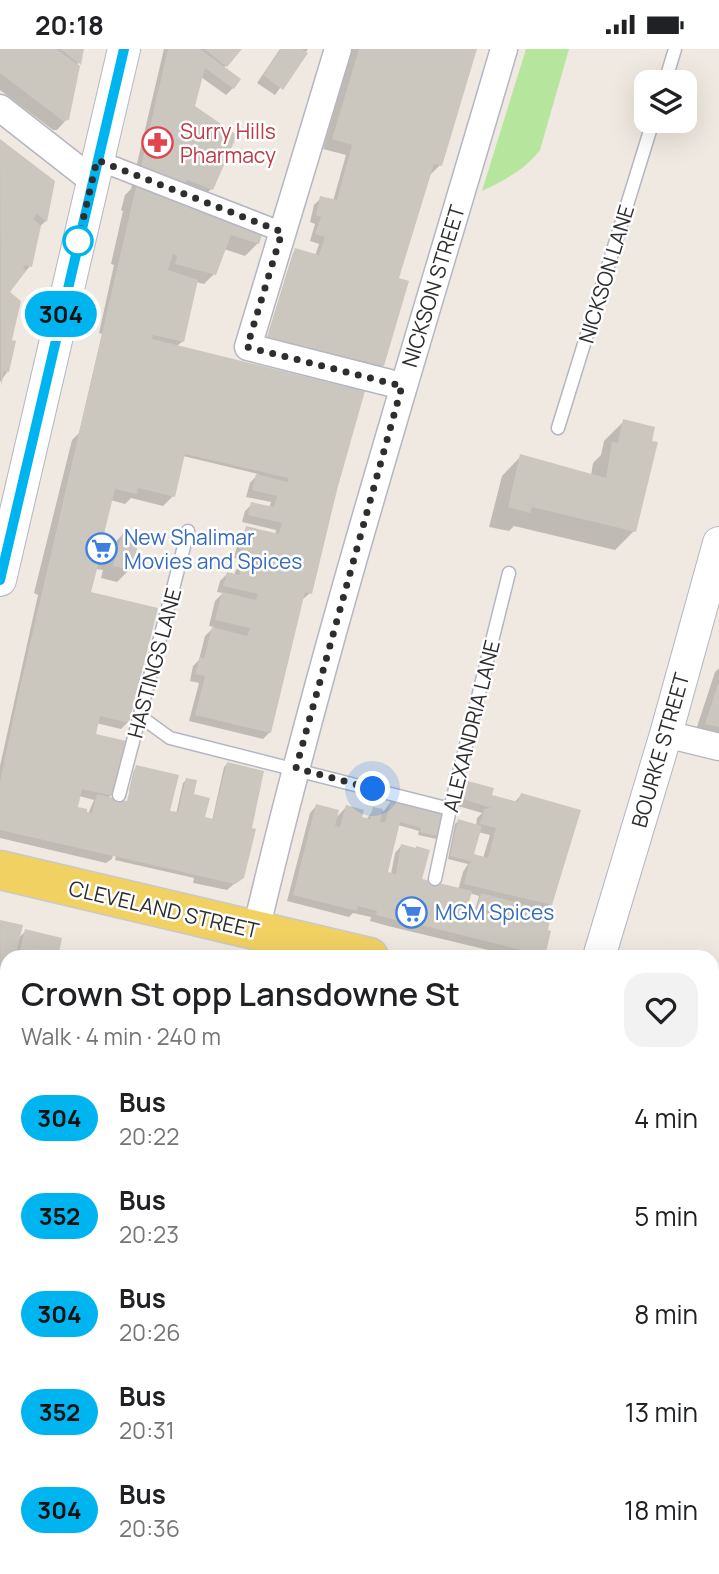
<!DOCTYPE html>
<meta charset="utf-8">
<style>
body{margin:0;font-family:Manrope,sans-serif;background:#f2f2f2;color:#202124;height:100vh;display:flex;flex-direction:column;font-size:26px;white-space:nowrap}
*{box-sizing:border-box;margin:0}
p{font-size:23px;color:#757577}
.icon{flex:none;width:38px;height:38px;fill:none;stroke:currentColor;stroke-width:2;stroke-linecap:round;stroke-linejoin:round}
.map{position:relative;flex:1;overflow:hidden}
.details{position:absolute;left:0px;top:901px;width:719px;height:625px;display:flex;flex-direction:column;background:#fff;border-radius:21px 21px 0 0;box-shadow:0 7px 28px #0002}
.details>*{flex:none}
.badge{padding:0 14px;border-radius:23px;font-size:24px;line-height:46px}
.fabs{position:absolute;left:634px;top:21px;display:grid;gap:14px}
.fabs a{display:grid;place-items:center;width:63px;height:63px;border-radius:14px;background:#fff;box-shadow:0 7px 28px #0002;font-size:35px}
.you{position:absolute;width:35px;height:35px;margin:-18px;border:5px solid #fff;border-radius:50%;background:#1a73e8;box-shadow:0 0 0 10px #1a73e833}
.map>.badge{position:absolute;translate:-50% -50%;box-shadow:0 0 0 4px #fff}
.round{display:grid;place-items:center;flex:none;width:74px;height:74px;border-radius:21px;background:#f2f2f2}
.overview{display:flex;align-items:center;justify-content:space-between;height:119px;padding:0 21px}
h1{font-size:33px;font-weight:600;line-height:52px}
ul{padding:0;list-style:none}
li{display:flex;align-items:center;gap:21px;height:98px;padding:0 21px}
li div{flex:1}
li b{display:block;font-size:26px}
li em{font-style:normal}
li .badge{min-width:77px;font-weight:700;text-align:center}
.status{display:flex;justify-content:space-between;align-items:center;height:49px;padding:0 35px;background:#fff;direction:ltr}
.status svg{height:19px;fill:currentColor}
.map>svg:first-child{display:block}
.green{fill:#b6e59e}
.shadow{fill:#0003;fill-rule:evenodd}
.building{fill:#cbc7bf}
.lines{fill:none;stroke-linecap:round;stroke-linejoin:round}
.service-casing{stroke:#b4b7c1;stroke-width:15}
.pedestrian-casing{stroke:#b4b7c1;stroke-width:22}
.minor-casing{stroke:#b4b7c1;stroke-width:29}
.tertiary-casing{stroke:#b4b7c1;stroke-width:34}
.primary-casing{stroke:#c9c9c9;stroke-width:41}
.service{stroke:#fff;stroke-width:12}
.pedestrian{stroke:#fff;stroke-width:19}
.minor{stroke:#fff;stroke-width:26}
.tertiary{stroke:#fff;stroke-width:32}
.primary{stroke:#f2d163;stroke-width:38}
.line-casing{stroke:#fff;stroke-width:16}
.line{stroke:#00b5ef;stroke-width:10}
.walk{stroke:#2e2e2e;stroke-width:7;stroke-dasharray:0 12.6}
.stop-dot{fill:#fff;stroke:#00b5ef;stroke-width:3.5}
.labels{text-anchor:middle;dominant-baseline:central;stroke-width:5;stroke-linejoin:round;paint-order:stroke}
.health-label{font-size:21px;fill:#be3a42;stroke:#fff;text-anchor:start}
.street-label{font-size:21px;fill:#2e2e2e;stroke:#fff}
.shop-label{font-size:21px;fill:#366cbe;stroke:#fff;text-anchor:start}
</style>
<div class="status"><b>20:18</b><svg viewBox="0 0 49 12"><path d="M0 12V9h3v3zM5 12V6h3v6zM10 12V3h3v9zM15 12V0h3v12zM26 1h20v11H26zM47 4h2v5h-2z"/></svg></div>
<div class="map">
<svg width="719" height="1525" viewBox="0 0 719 1525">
<rect width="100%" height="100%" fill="#efe9e1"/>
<!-- green -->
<path class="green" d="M526 0H569L540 101C525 121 504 131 482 142Z"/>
<!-- shadow -->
<path class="shadow" d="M0 0H82L77 17 67 70 57 81H53L0 41Z
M164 0H239L223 20 233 39 226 46 201 28 193 58 211 140 204 147 258 194 245 207 224 200 214 225 204 235 196 233 183 292 177 297 334 443 310 544 302 551 270 683 263 690 189 672 199 634 190 632 193 617 199 611 205 587 214 578 209 577 215 552 223 544 217 543 220 532 227 525 234 527 236 521 245 512 234 509 240 486 247 479 275 486 276 481 242 473 245 462 252 455 269 459 271 453 246 448 250 434 258 425 183 407 173 447 163 457 131 449 125 455 110 451 100 494 112 497 123 485 130 520 117 533 101 529 103 521 95 520 89 544 128 673 121 680 96 674 93 687 111 746 108 749 125 753 112 810 106 814 0 789V717L38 546 34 544 72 391 79 384 102 285 99 284 114 216 111 215 123 162 121 161 125 146 131 140ZM79 747 94 751 88 765 76 759Z
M280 0H308L275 46 257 34Z
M352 0H475L440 116 430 126 397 230 382 316 376 323 266 292 293 204 296 201 315 207 319 195 310 192 315 175 310 173 314 156 321 149 333 152 346 106 323 100Z
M0 92 53 132 46 172 39 178 30 217 9 242 8 322 0 333Z
M624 372 634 482 615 501 514 477 509 482 489 478 502 427 521 407 591 427 593 414 601 406 604 392Z
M719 619V693L694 687 715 623Z
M227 715 250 778 242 828 234 835 227 841 193 834 194 829 115 811 132 742H129L134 721 137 718 168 763 176 765 183 734 186 731 203 769 212 772 224 718Z
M469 734 490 748 514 754 521 746 551 855 543 862V906L541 908H517L388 877 370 872 371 868 353 864 349 868 287 852 310 764 316 757 335 770 346 758 360 769 366 771 374 760 384 762 392 751 440 787 437 790 418 786 419 782 398 776 386 824 391 825 395 804 401 797 419 831 458 841 463 823 468 815 448 810 455 775 458 772 476 777 477 769 482 764 458 757 462 741ZM478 783 490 786 483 809 471 812ZM469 844 479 847 475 861 486 864 485 867 464 862Z
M0 873 21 878 17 890 26 882 60 890 56 908H7V993L0 992Z
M244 1519H333L331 1525H243Z"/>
<!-- building -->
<path class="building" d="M0 0H56L80 17 69 71 63 72 0 24Z
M60 0H84L81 16Z
M168 0H200L241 30 234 40 205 19 195 57 237 86 213 141 187 131 179 149 263 183 259 195 231 186 216 226 175 215 177 207 173 205 168 221 198 231 184 293 153 286 152 290 365 342 337 441 312 545 305 543 271 684 195 666 205 627 195 625 200 608 204 609 212 578 247 587 250 579 215 571 222 543 256 551 258 545 223 537 227 523 239 526 242 512 269 518 271 510 240 503 246 477 279 485 282 474 248 466 251 453 274 458 277 447 252 441 256 425 288 433V429L185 405 175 448 138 439 137 445 115 440 102 493 119 497 123 483 140 487 132 521 113 517 115 509 101 505 91 543 158 559 129 674 100 667 96 685 126 692 113 747 82 740 78 758 87 760V763L92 764 97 745 127 752 136 716 179 726 170 762 178 763 186 729 197 731 194 745 210 749 205 768 213 770 227 713 264 722 252 779 256 780 244 829 235 835 0 781V733L18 647Z
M204 0H242L227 18Z
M281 0H302L308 4 283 41 263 26Z
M359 0H477L442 117 434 115 399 229 409 232 384 317 267 289 295 199 319 206 325 188 315 185 321 168 316 166 320 147 337 151 352 96 332 90Z
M0 90 55 132 47 173 37 165 33 170 41 177 32 218 25 216 23 219 26 222 10 243 21 252 12 291 16 292 9 323 4 322 1 337Z
M623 370 655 378 652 392 658 393 636 483 532 458 530 464 508 458 520 405 606 429 612 393 618 394Z
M718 635H719V678L705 675Z
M468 732 494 739 492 746 518 753 521 744 581 761 552 856 464 835 469 814 473 813 450 807 458 770 482 777 474 805 488 809 496 779 480 775 484 760 491 759 464 750Z
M392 749 447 763 441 788 420 783 421 779 400 773 388 823 396 825 401 795 416 799V797L430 801 422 830 472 842 467 861 509 872 508 867 477 858 481 844 552 863 548 881 551 882 545 907 418 875V877L376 866 377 862 358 857 357 862 293 846 316 755 339 761 335 777 340 778 346 756 364 761 362 768 370 770 373 758 383 760 380 773 385 774Z
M0 871 23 876 15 908H7V937L1 960Z
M25 880 62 889 58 908H19Z
M0 1019 7 1020V1145L0 1143Z
M0 1337 7 1350V1383L0 1387Z
M0 1404 7 1406V1495L0 1494Z
M0 1510 7 1512V1519H37L58 1525H0Z
M251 1519H334L333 1525H250Z"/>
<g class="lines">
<defs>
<path id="service" d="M665 33 675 0
M558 379 653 72
M141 668 170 689 450 760
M119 746 188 482
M435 830 450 760 509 524
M0 1010 7 1011
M712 1161 719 1135
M615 1525 617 1519"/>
<path id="pedestrian" d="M97 111 282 183"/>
<path id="minor" d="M338 0 248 298 402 337
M0 59 92 131
M666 685 719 698
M256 881C326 584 418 293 504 0
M712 1264 719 1266
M712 1495 719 1496"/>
<path id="tertiary" d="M0 531 124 0
M599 908 666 685 719 494
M423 1525 425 1519"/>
<path id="primary" d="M0 821 369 908
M712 989 719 990"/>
</defs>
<!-- service casing -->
<use href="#service" class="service-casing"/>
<!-- pedestrian casing -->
<use href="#pedestrian" class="pedestrian-casing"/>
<!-- minor casing -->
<use href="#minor" class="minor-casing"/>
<!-- tertiary casing -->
<use href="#tertiary" class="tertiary-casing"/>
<!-- primary casing -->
<use href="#primary" class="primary-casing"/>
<!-- service -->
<use href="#service" class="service"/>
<!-- pedestrian -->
<use href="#pedestrian" class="pedestrian"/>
<!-- minor -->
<use href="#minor" class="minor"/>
<!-- tertiary -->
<use href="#tertiary" class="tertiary"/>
<!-- primary -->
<use href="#primary" class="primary"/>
</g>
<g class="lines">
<defs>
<path id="line" d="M0 531 124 0"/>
</defs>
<!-- line casing -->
<use href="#line" class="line-casing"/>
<!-- line -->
<use href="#line" class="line"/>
<!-- walk -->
<path class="walk" d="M78 192 97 111 282 183 247 298 402 337 296 719 373 740"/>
</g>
<!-- icons -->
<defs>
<symbol id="pharmacy-ring" viewBox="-11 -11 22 22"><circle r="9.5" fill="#fff" stroke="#e0444e" stroke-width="1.5"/><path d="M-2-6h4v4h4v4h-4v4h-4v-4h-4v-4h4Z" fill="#e0444e"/></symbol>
<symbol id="supermarket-ring" viewBox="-11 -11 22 22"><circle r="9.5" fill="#fff" stroke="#3f7fe0" stroke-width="1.5"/><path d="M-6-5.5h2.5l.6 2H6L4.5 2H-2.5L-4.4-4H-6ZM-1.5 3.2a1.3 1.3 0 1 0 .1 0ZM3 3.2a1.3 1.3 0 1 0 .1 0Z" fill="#3f7fe0"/></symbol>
</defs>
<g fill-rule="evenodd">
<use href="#pharmacy-ring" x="140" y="76" width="35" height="35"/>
<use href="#supermarket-ring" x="84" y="482" width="35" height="35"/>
<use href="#supermarket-ring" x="394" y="846" width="35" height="35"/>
</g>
<!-- markers -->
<circle class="stop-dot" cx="78" cy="192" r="14"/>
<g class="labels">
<!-- health labels -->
<g class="health-label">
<text x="180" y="82">Surry Hills<tspan x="180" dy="24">Pharmacy</tspan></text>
</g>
<!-- street labels -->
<g class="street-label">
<text transform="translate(606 225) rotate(-73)">NICKSON LANE</text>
<text transform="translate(433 237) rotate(-73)">NICKSON STREET</text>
<text transform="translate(154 614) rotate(-75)">HASTINGS LANE</text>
<text transform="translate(471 677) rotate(-76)">ALEXANDRIA LANE</text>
<text transform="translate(660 701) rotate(-74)">BOURKE STREET</text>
<text transform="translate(164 860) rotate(13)">CLEVELAND STREET</text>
</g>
<!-- shop labels -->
<g class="shop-label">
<text x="124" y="488">New Shalimar<tspan x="124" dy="24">Movies and Spices</tspan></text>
<text x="435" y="863">MGM Spices</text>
</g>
</g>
</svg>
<div class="fabs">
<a><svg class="icon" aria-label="layers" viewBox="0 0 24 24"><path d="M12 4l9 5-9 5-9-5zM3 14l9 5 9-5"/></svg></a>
</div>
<div class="you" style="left:373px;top:740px"></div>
<b class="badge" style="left:61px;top:265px;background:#00b5ef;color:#111">304</b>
<section class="details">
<div class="overview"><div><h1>Crown St opp Lansdowne St</h1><p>Walk · 4 min · 240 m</p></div><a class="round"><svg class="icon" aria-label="heart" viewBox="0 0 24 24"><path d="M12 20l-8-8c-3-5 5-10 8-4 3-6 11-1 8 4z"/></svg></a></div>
<ul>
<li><span class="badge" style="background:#00b5ef;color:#111">304</span><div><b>Bus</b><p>20:22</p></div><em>4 min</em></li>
<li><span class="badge" style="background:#00b5ef;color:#111">352</span><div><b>Bus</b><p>20:23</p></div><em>5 min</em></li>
<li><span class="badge" style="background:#00b5ef;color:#111">304</span><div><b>Bus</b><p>20:26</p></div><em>8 min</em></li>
<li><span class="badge" style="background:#00b5ef;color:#111">352</span><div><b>Bus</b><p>20:31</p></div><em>13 min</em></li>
<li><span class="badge" style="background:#00b5ef;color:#111">304</span><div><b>Bus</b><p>20:36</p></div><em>18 min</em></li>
</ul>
</section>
</div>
